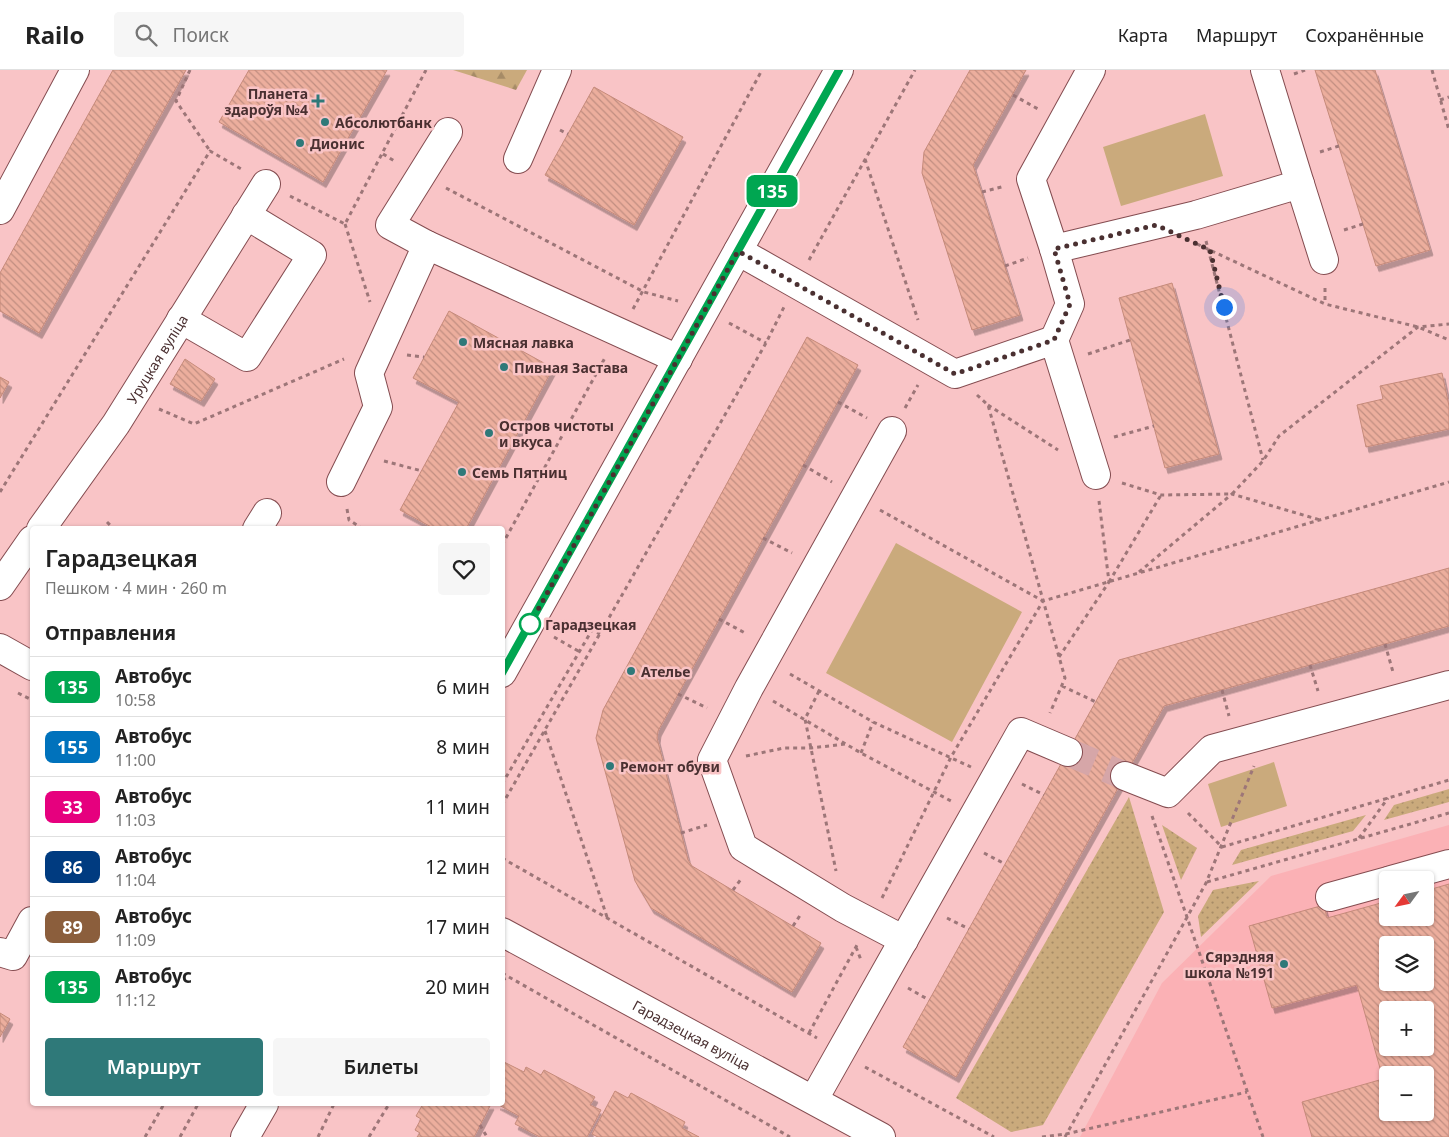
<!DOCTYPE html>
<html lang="ru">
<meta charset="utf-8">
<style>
body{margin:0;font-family:"Noto Sans",sans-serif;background:#f6f6f6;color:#222;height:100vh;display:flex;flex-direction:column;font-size:19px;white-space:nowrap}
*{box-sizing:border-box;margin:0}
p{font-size:16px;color:#767676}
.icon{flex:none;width:28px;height:28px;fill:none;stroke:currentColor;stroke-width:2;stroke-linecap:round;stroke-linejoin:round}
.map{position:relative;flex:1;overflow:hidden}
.drawer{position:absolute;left:30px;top:456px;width:475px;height:580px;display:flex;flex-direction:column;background:#fff;border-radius:5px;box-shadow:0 1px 4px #0004}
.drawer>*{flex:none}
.badge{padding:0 10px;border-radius:8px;font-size:18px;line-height:32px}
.needle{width:32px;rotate:237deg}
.fabs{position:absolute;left:1379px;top:801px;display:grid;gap:10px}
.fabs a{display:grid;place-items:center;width:55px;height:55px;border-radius:5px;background:#fff;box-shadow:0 1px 4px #0004;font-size:25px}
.you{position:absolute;width:25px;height:25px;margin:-12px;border:4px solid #fff;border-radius:50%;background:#1a73e8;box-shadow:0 0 0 8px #1a73e833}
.map>.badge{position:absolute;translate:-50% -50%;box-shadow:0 0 0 2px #fff}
h2{padding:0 15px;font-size:19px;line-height:45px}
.round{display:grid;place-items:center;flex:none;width:52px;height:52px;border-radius:5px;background:#f6f6f6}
.head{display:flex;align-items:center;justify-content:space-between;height:85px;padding:0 15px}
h1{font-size:24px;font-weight:600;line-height:38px}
.primary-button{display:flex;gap:10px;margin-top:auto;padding:10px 15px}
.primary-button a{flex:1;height:58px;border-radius:5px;background:#2f7979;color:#fff;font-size:20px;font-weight:600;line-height:58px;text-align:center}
.primary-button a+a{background:#f6f6f6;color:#222}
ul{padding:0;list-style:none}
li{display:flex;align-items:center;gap:15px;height:60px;padding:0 15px;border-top:1px solid #e0e0e0}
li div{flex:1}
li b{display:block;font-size:19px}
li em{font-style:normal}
li .badge{min-width:55px;font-weight:700;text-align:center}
header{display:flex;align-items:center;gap:30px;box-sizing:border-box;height:70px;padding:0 25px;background:#fff;border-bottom:1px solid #e0e0e0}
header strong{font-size:24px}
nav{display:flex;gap:28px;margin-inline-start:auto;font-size:18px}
.search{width:350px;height:45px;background:#f6f6f6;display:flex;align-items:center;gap:12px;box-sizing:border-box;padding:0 18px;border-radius:5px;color:#767676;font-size:19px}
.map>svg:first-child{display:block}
.built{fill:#fbb1b5;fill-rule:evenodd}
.grass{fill:url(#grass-dots)}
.forest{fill:url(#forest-firs)}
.park{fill:#caaa7c}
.building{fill:url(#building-back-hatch);stroke:#c58a7a;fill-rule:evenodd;filter:url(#shadow)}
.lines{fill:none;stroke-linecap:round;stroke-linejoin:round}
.minor-tunnel{stroke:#d6a6a8;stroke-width:28;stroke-dasharray:28 14;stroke-linecap:butt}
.minor-casing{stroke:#844c50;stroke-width:30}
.major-casing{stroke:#844c50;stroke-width:30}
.path{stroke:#9d7678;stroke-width:3;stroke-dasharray:4 4;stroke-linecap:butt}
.minor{stroke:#fff;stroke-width:28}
.major{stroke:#fff;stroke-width:28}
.line-casing{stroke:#fff;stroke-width:11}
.line{stroke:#00a651;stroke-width:8}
.walk{stroke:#4a3031;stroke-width:5;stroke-dasharray:0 9}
.poi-dot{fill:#2f7979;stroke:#f9c4c6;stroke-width:2}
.stop-dot{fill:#fff;stroke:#00a651;stroke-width:2.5}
.labels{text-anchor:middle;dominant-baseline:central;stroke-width:5;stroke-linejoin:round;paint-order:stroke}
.poi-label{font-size:14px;font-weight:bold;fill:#4a3031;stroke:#f9c4c6;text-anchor:start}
.street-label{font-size:14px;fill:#4a3031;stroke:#f9c4c6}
.stop-label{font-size:14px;font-weight:bold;fill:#4a3031;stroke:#f9c4c6;text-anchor:start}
</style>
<header>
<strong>Railo</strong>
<div class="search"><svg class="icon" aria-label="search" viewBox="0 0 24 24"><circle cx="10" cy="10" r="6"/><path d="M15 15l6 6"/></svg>Поиск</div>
<nav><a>Карта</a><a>Маршрут</a><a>Сохранённые</a></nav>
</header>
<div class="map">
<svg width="1449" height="1067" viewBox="0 0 1449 1067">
<defs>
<pattern id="grass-dots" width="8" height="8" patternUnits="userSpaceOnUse" patternTransform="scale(1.25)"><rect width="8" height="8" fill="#caaa7c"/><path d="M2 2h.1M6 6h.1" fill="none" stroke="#a68b66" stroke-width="1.8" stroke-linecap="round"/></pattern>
<pattern id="forest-firs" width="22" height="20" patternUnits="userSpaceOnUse" patternTransform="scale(1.25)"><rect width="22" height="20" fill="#caaa7c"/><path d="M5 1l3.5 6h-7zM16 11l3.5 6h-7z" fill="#a68b66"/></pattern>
<pattern id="building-back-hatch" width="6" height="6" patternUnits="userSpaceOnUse" patternTransform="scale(1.25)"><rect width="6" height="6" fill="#ecae9d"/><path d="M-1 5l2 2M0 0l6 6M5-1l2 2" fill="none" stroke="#c18e81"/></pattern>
<filter id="shadow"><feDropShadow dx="3" dy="5.5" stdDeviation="0" flood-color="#0004"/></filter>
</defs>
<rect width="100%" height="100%" fill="#f9c4c6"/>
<!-- built -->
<path class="built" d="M1449 755V1067H1080L1162 913 1271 806ZM1388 810H1425V848H1388ZM1388 875H1425V912H1388ZM1388 940H1425V978H1388ZM1388 1005H1425V1042H1388Z"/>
<!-- grass -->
<path class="grass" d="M1449 719V732L1384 750 1394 735Z
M1129 727 1164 842 1043 1055 1011 1062 956 1028Z
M1366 745 1353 761 1232 795 1241 780Z
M1162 755 1197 778 1181 810Z
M1259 811 1201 867 1198 846 1213 820Z"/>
<!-- forest -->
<path class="forest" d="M453 0H527L516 20Z"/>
<!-- park -->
<path class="park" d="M1205 44 1223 106 1121 136 1103 77Z
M896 473 1022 542 952 672 826 603Z
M1274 692 1287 736 1221 757 1208 714Z"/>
<!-- building -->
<path class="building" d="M113 0H186L39 263 0 241V203Z
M249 0H387L323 112 219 52Z
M970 0H1026L973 95 1020 245 972 260 922 103 924 82Z
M1315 0H1375L1430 180 1376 196Z
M594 17 683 67 634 155 545 105Z
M1172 213 1219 384 1165 398 1119 228Z
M449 241 553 298 466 459H435L400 440 459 332 413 308Z
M807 267 858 295 658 661 657 668 688 790 692 796 821 873 792 922 651 838 635 811 596 668 603 640Z
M185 289 215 309 201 331 170 314Z
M1442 303 1449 336V359L1366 377 1357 335 1383 329 1380 316Z
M0 307 9 312 0 328Z
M1449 498V556L1164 636 956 1007 903 977 1119 590Z
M1449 814V1067H1312L1302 1032 1383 1009 1357 915 1272 938 1249 856 1324 835 1327 848 1388 831V848H1425V821ZM1388 875H1425V912H1388ZM1388 940H1425V978H1388ZM1388 1005H1425V1042H1388Z
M0 943 10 949 0 967Z
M502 991 524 1002 526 997 541 1005 544 1000 595 1027 590 1035 601 1040 587 1067H540L515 1054 519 1046 497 1034H502Z
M615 1021 628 1028 631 1023 685 1052 682 1058 699 1067H598L592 1064Z
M423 1034H491L474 1067H417L420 1063 415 1060 421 1049 416 1046Z"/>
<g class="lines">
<!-- minor-tunnel -->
<path class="minor-tunnel" d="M1068 682 1125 706"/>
<defs>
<g id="minor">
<path d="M518 89 557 0"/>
<path d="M1300 114 1324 190"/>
<path d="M0 140 75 0"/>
<path d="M427 175 390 155 448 62"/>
<path d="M1054 179 1031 109 1091 0"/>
<path d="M738 181 955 304 1054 270 1096 405"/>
<path d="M181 249 247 287 312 185 246 145"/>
<path d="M1054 270 1070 234 1054 179 1196 145 1300 114 1265 0"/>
<path d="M892 361 749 618 712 690 743 777 843 838 904 870"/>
<path d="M341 412 378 337 369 303 427 175 678 289"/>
<path id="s1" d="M41 459 116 354 266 114"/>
<path d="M257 459 267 443"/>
<path d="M0 516 32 470"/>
<path d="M0 578 32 596"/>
<path d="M1125 706 1168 723 1212 679 1449 615"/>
<path d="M1391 810 1449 794"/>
<path d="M1330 827 1388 811"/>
<path id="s2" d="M502 862 881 1067"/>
<path d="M0 882 13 886 32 851"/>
<path d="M814 1029 1021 662 1068 682"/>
</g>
<path id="major" d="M502 603 839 0
M245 1067 264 1034"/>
</defs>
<!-- minor casing -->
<use href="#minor" class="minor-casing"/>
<!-- major casing -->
<use href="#major" class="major-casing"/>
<!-- path -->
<path class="path" d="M190 0 176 31 210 81
M1432 0 1449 60
M1294 4 1305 0
M1013 25 1038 39
M1440 30 1449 27
M560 60 568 64
M1320 82 1339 76
M383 84 396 92
M865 89 918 250
M446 118 644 222 678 231
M982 122 1005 116
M290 126 345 154 426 0
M345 154 370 232
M1344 160 1363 154
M1206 171 1263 390
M1197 174 1325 234 1418 257 1449 270
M809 190 915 0
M1005 196 1028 188
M1325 218V234
M633 239 762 0
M729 253 766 273
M1088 284 1130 270
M407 285 424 287
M977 325 988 335 1065 608 1050 643
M838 332 867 348
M988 335 1058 380
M905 338 918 315
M159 339 194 354 344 289
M1114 367 1154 356
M384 391 422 401
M803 395 832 412
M1122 413 1161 425 1232 424 1263 391 1279 366 1418 257 1449 254
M0 422 210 81 243 100
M347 439 349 450 363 459
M880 440 1043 531
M107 452 114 459
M763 468 792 483
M502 475 606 286
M1139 502 1232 424 1320 450
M1109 512 1161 425
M719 549 747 564
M554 567 580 582
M1385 574 1393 602
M1059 587 1109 512 1099 431
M1310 595 1318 621
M790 604 873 652 971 697
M1062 616 1096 632
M1222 620 1229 646
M819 621 805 649 836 801
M18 623 32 630
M678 624 707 638
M773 631 861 683 951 731
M545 661 607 847
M861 683 873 652
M746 686 784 678H811L846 674
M664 697 686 694
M502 714 592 560 600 564
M1022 714 1044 725
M502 735 766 273 784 237
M1188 743 1222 777 1449 710
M1152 746 1263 1067
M681 763 707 755
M1359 768 1388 728
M984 783 1005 794
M502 788 817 968
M1207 812 1449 743
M733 820 741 809
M882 828 951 687 1043 531 1449 412
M947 848 969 859
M793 856 801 844
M856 877 861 890
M502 903 790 1067
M502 910 509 907
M908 918 929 930
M809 963 857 875
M865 997 994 1067
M480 1055 487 1067
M145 1067 164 1034
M180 1067 198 1034
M318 1067 334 1034
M369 1067 389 1034
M1042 1067 1066 1064 1247 1022
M1065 1067 1206 813 1254 696"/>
<!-- minor -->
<use href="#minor" class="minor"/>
<!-- major -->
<use href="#major" class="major"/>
</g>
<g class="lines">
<defs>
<path id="line" d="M502 603 839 0"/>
</defs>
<!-- line casing -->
<use href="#line" class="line-casing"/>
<!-- line -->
<use href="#line" class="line"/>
<!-- walk -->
<path class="walk" d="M530 554 738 181 955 304 1054 270 1070 234 1054 179 1156 155 1210 180 1224 237"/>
</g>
<!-- markers -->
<g class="poi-dot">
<path d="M315.5 23.5h5v5h5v5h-5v5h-5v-5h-5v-5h5z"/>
<circle cx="325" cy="52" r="5"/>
<circle cx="300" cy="73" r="5"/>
<circle cx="463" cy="272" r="5"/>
<circle cx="504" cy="297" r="5"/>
<circle cx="489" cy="363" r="5"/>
<circle cx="462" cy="402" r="5"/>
<circle cx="631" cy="601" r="5"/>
<circle cx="610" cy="696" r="5"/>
<circle cx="1284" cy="894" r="5"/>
</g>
<circle class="stop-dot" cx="530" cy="554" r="10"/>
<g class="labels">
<!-- poi labels -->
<g class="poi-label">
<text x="308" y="23" text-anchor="end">Планета<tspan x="308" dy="16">здароўя №4</tspan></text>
<text x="335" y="52">Абсолютбанк</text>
<text x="310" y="73">Дионис</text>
<text x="473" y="272">Мясная лавка</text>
<text x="514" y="297">Пивная Застава</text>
<text x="499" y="355">Остров чистоты<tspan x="499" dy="16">и вкуса</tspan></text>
<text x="472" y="402">Семь Пятниц</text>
<text x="641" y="601">Ателье</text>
<text x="620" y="696">Ремонт обуви</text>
<text x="1274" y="886" text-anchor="end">Сярэдняя<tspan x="1274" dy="16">школа №191</tspan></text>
</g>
<!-- street labels -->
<g class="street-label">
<text stroke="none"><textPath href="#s1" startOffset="206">Уруцкая вуліца</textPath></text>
<text stroke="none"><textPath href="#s2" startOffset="216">Гарадзецкая вуліца</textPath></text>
</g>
<!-- stop labels -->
<g class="stop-label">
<text x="545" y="554">Гарадзецкая</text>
</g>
</g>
</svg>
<div class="fabs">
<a><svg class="needle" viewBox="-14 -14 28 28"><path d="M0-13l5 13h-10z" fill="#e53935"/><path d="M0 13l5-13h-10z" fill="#767676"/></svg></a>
<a><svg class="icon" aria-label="layers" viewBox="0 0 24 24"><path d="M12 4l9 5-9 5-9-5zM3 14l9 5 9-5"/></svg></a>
<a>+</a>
<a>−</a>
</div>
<div class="you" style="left:1224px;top:237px"></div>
<b class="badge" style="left:772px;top:121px;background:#00a651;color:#fff">135</b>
<section class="drawer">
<div class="head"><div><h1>Гарадзецкая</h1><p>Пешком · 4 мин · 260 m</p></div><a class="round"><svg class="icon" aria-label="heart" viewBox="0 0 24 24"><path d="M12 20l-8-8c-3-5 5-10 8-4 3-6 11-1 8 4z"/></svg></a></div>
<h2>Отправления</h2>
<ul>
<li><span class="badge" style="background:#00a651;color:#fff">135</span><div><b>Автобус</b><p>10:58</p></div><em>6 мин</em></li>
<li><span class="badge" style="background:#0072bc;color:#fff">155</span><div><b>Автобус</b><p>11:00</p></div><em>8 мин</em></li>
<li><span class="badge" style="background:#e6007e;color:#fff">33</span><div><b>Автобус</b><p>11:03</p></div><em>11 мин</em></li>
<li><span class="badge" style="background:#003b80;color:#fff">86</span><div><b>Автобус</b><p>11:04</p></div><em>12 мин</em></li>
<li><span class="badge" style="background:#8b5e3c;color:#fff">89</span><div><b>Автобус</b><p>11:09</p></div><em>17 мин</em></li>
<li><span class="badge" style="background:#00a651;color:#fff">135</span><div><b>Автобус</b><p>11:12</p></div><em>20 мин</em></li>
</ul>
<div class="primary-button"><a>Маршрут</a><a>Билеты</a></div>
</section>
</div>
